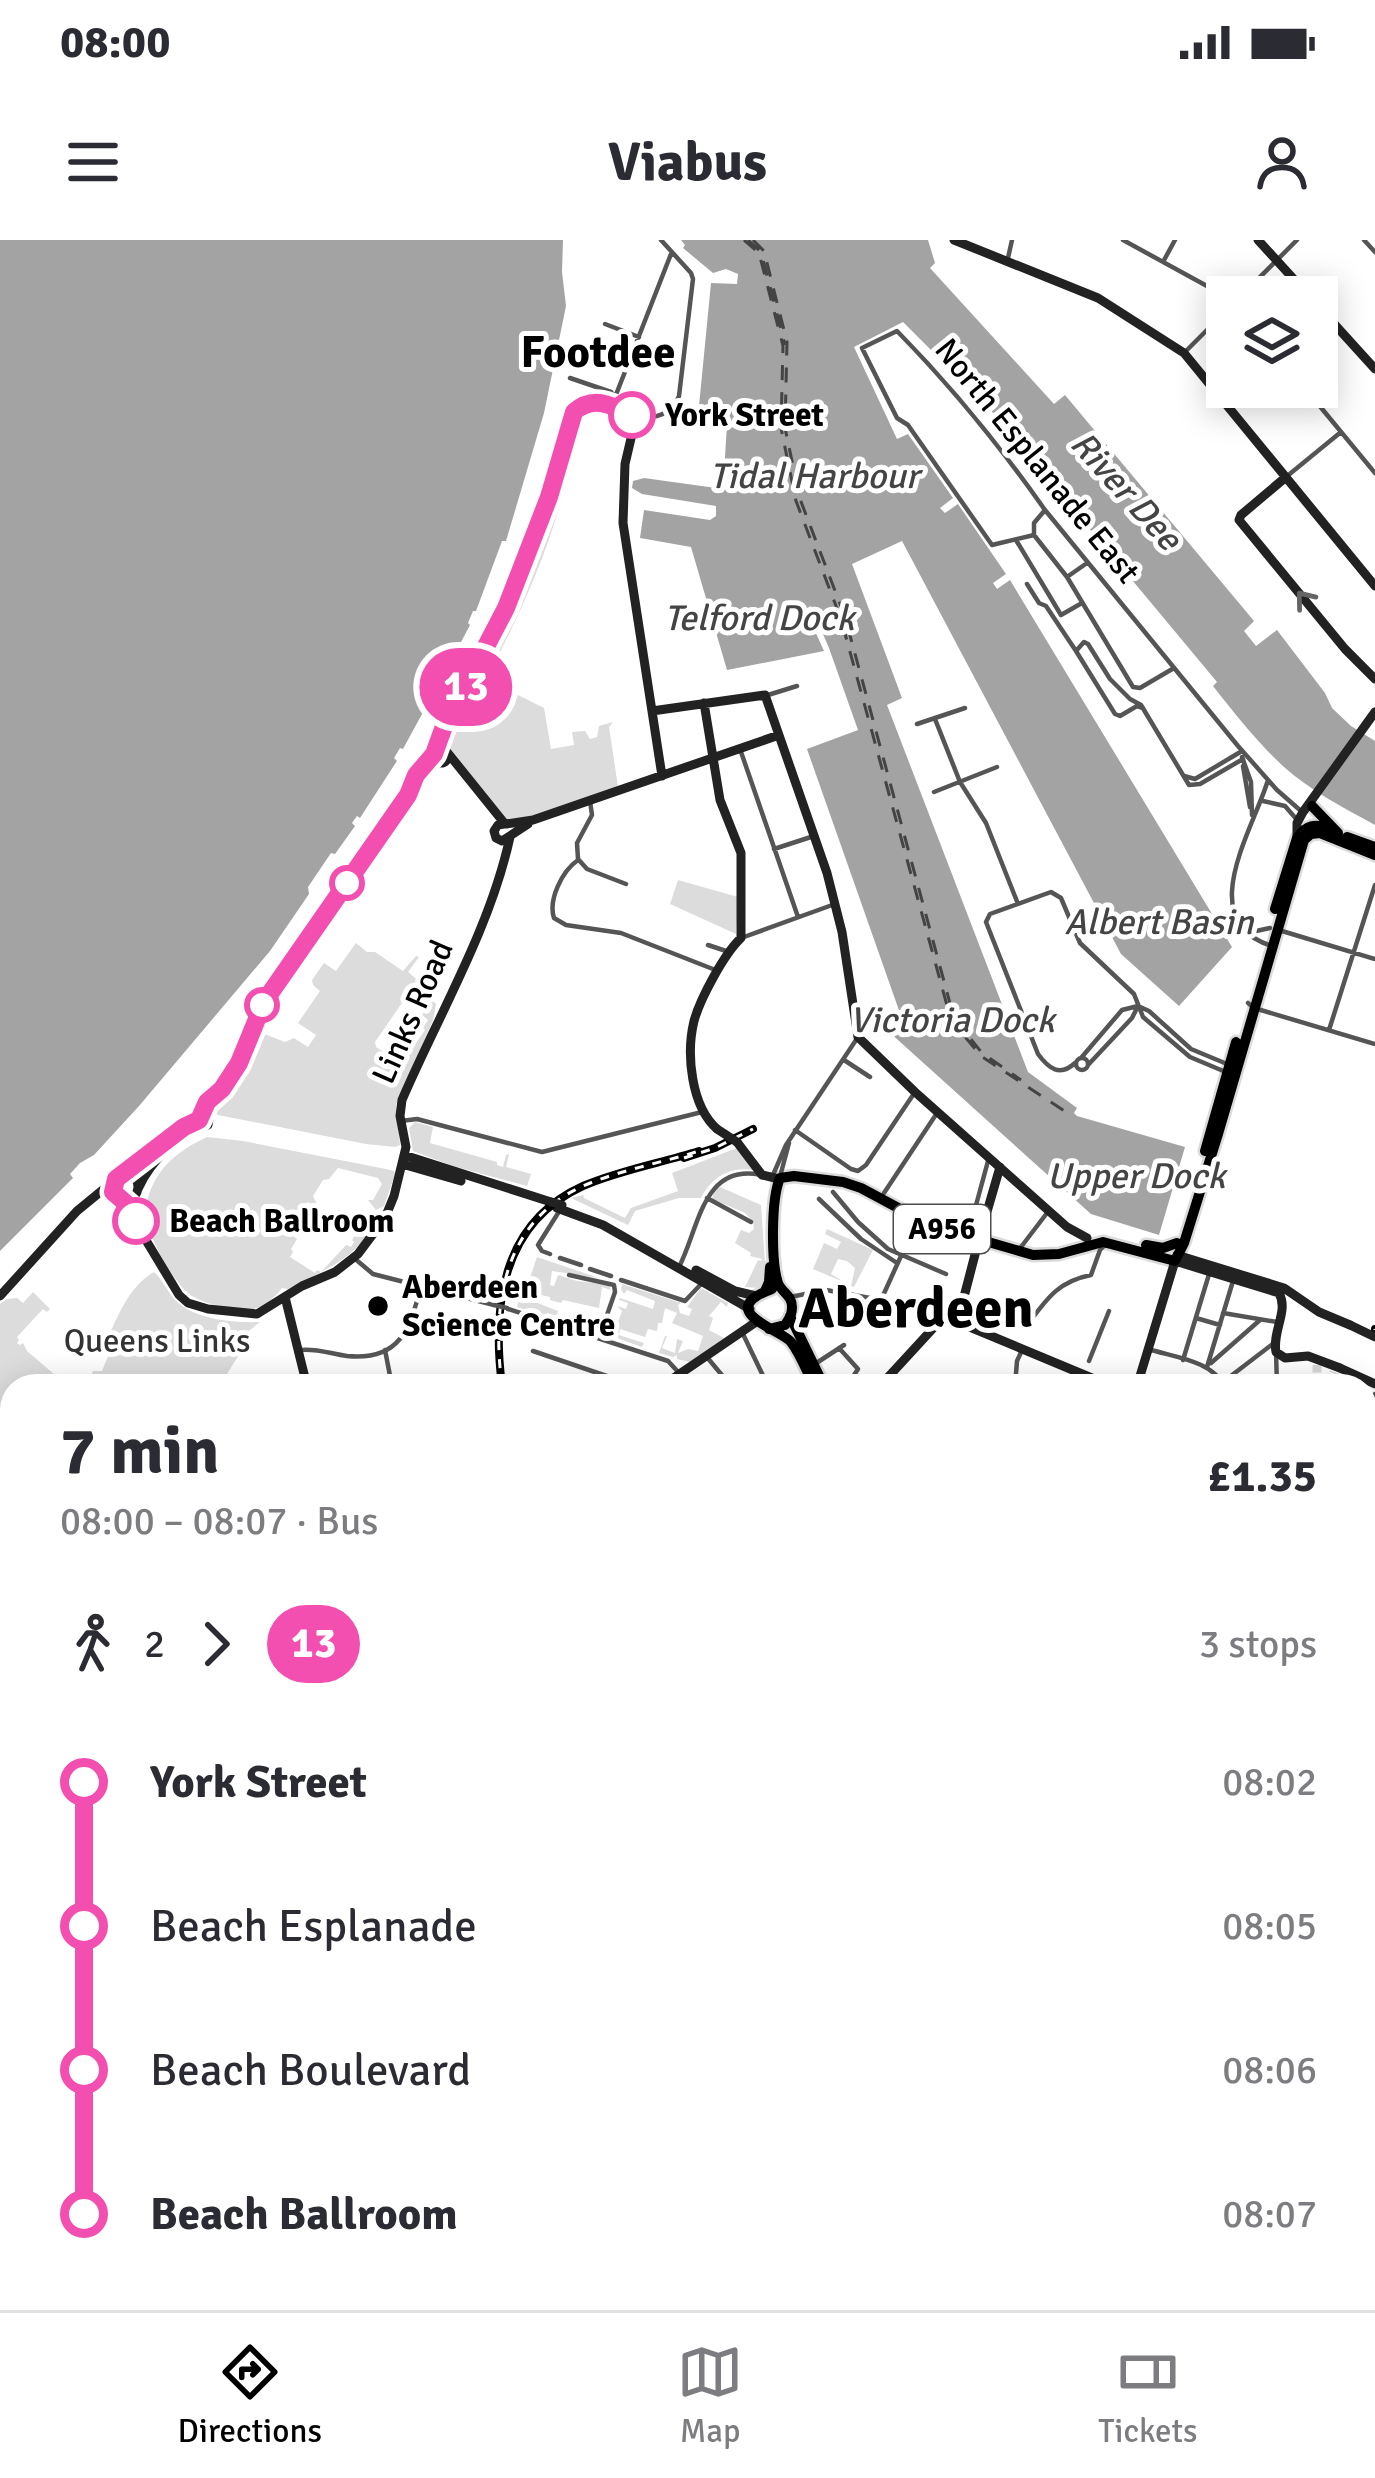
<!DOCTYPE html>
<meta charset="utf-8">
<style>
body{margin:0;font-family:Signika,sans-serif;background:#f2f2f3;color:#2b2b33;height:100vh;display:flex;flex-direction:column;font-size:45px;white-space:nowrap}
*{box-sizing:border-box;margin:0}
p{font-size:39px;color:#7c7c81}
.icon{flex:none;width:66px;height:66px;fill:none;stroke:currentColor;stroke-width:2;stroke-linecap:round;stroke-linejoin:round}
.map{position:relative;flex:1;overflow:hidden}
.panel{position:absolute;left:0px;top:1134px;width:1377px;height:936px;display:flex;flex-direction:column;background:#fff;border-radius:36px 36px 0 0;box-shadow:0 6px 30px #0003}
.panel>*{flex:none}
.badge{padding:0 24px;border-radius:39px;font-size:42px;line-height:78px}
.fabs{position:absolute;left:1206px;top:36px;display:grid;gap:24px}
.fabs a{display:grid;place-items:center;width:132px;height:132px;border-radius:0px;background:#fff;box-shadow:0 6px 30px #0003;font-size:60px}
.map>.badge{position:absolute;translate:-50% -50%;box-shadow:0 0 0 6px #fff}
.legs{display:flex;align-items:center;gap:18px;height:132px;padding:0 60px;font-size:39px}
.legs p{margin-inline-start:auto}
.head{display:flex;align-items:center;justify-content:space-between;height:204px;padding:0 60px}
h1{font-size:66px;font-weight:800;line-height:90px}
ul{padding:0 60px;list-style:none}
li{display:flex;align-items:center;gap:42px;height:144px;font-size:45px}
li i{display:grid;place-items:center;width:18px;height:100%;margin:0 15px;background:currentColor}
li i::after{content:'';width:30px;height:30px;margin:-15px;border:9px solid;border-radius:50%;background:#fff}
li p{margin-inline-start:auto}
li:first-child i{background:linear-gradient(#0000 50%,currentColor 0)}
li:last-child i{background:linear-gradient(currentColor 50%,#0000 0)}
.status{display:flex;justify-content:space-between;align-items:center;height:84px;padding:0 60px;background:#fff;direction:ltr}
.status svg{height:33px;fill:currentColor}
header{display:flex;justify-content:space-between;align-items:center;height:156px;padding:0 60px;background:#fff;font-size:54px;font-weight:800}
.tabs{display:flex;justify-content:space-around;align-items:center;height:168px;border-top:3px solid #e1e1e2;background:#fff;font-size:33px;color:#7c7c81}
.tabs a{display:grid;justify-items:center;gap:6px}
.tabs .current{color:#000}
.map>svg:first-child{display:block}
.green{fill:#dcdcdc}
.water{fill:#a3a3a3}
.lines{fill:none;stroke-linecap:round;stroke-linejoin:round}
.ferry{stroke:#444;stroke-width:3;stroke-dasharray:15 12;stroke-linecap:butt}
.secondary-tunnel{stroke:#d9d9d9;stroke-width:9;stroke-dasharray:9 4.5;stroke-linecap:butt}
.primary-casing{stroke:#dbdbdb;stroke-width:15}
.street{stroke:#555;stroke-width:4.5}
.secondary{stroke:#222;stroke-width:9}
.primary{stroke:#000;stroke-width:10}
.rail-casing{stroke:#000;stroke-width:8}
.rail{stroke:#fff;stroke-width:3;stroke-dasharray:9;stroke-linecap:butt}
.street-bridge{stroke:#555;stroke-width:4.5}
.secondary-bridge{stroke:#222;stroke-width:9}
.oneway{stroke:#646464}
.line-1-casing{stroke:#fff;stroke-width:27}
.line-1{stroke:#f24fb0;stroke-width:18}
.stop-1-dot{fill:#fff;stroke:#f24fb0;stroke-width:6}
.poi-dot{fill:#000;stroke:#fff;stroke-width:4.5}
.labels{text-anchor:middle;dominant-baseline:central;stroke-width:10;stroke-linejoin:round;paint-order:stroke}
.shield{fill:#fff;stroke:#4c4c4c;stroke-width:3}
.shield-label{font-size:30px;font-weight:bold;fill:#000}
.stop-label{font-size:33px;font-weight:bold;fill:#000;stroke:#fff;text-anchor:start}
.street-label{font-size:33px;fill:#000;stroke:#fff}
.poi-label{font-size:33px;font-weight:bold;fill:#000;stroke:#fff;text-anchor:start}
.park-label{font-size:33px;fill:#333;stroke:#fff}
.water-label{font-size:36px;font-style:italic;fill:#444;stroke:#fff}
.district-label{font-size:45px;font-weight:bold;fill:#000;stroke:#fff}
.town-label{font-size:57px;font-weight:bold;fill:#000;stroke:#fff}
</style>
<div class="status"><b>08:00</b><svg viewBox="0 0 49 12"><path d="M0 12V9h3v3zM5 12V6h3v6zM10 12V3h3v9zM15 12V0h3v12zM26 1h20v11H26zM47 4h2v5h-2z"/></svg></div>
<header><svg class="icon" aria-label="menu" viewBox="0 0 24 24"><path d="M4 6h16M4 12h16M4 18h16"/></svg>Viabus<svg class="icon" aria-label="person" viewBox="0 0 24 24"><circle cx="12" cy="8" r="4"/><path d="M4 21q1-7 8-7t8 7"/></svg></header>
<div class="map">
<svg width="1375" height="2070" viewBox="0 0 1375 2070">
<rect width="100%" height="100%" fill="#fff"/>
<!-- green -->
<path class="green" d="M581 173C572 203 569 235 560 265 542 326 516 383 486 439L544 468 551 509 574 505 572 492 585 491 590 499 597 497 599 486 613 482 609 487 618 547 552 571 512 582 504 578 450 510 448 493 513 369 533 322 575 183Z
M678 640 738 657 736 694 670 664Z
M356 703 367 712H375L403 731 416 716 419 717 408 732 420 742 416 748 413 747 375 802 376 807 398 821 401 818 405 819 425 790 423 788 428 780 422 775 432 760 436 764 433 780 396 865 400 905 395 907 366 904 218 875 215 872 217 864 253 813 259 792 285 802 294 798 308 807 316 795 298 783 320 751 313 745 312 740 324 723 336 731Z
M415 882 433 887 430 903 497 922V925L503 927 506 915 509 914 506 927 531 934 527 946 453 926 413 911 409 888Z
M207 897 243 901 386 929 394 931 395 934 384 966 376 970 368 960H373L382 944 378 938 338 928 329 939 323 940 313 956 320 970 308 962 300 971 295 970 290 974 293 981 288 992 297 999 291 1009 293 1012 290 1017 315 1033 317 1030 321 1032 346 1005 351 1007 354 1002 352 1000 368 976 371 975 375 981C357 1020 323 1030 288 1049L282 1048C276 1056 264 1068 252 1069 235 1071 201 1064 188 1053 169 1037 142 985 143 960L147 961C156 928 177 911 207 897Z
M737 908 753 930C730 926 711 938 701 958H679L635 971 628 985 571 958 583 955 584 958 625 978 631 968 678 951 672 933Z
M720 947 761 965 766 1037 759 1048 745 1047 758 1020 761 1021 762 1019 750 1016 751 1013 735 1003 741 990 749 993 754 989 753 982 745 973 712 959 714 951Z
M827 989 873 1010 854 1047 851 1046 855 1028 847 1021 838 1019 831 1034 846 1043 813 1029 824 1003 837 1009 841 1002 825 994Z
M537 1017 599 1038 552 1031 550 1045 554 1046 558 1035 577 1041 609 1045 611 1050 602 1047 599 1068 563 1060 561 1063 550 1060V1057L527 1052 525 1058 558 1071 556 1079 517 1067 519 1059H523Z
M154 1032C163 1040 168 1053 177 1062 197 1080 236 1083 260 1082L246 1093 250 1097 227 1134 231 1142 224 1146H210L208 1144 206 1146H88L93 1131H102L110 1111 105 1104C117 1078 128 1047 154 1032Z
M622 1044 681 1063 678 1065 680 1073 689 1076 692 1069 687 1067 701 1048 728 1063 727 1067 721 1062 709 1076 713 1078 709 1090 724 1098 690 1122 677 1119V1115L673 1117 659 1113 665 1096H667L662 1108 675 1113 677 1099 683 1101 678 1113 688 1109 698 1111 703 1096 672 1083 677 1073 665 1068 662 1083H658L657 1091 648 1089 645 1097 620 1089 619 1095 644 1103 642 1107 619 1099 615 1094 612 1097 608 1095 606 1091 614 1093 622 1071 617 1066 626 1069 628 1063 619 1060 620 1058 653 1069 655 1061 627 1050 624 1054 621 1049Z
M33 1052 50 1069 47 1072 43 1069 17 1097 19 1100 17 1103 20 1105 23 1103 27 1111 68 1146H12V1263L0 1254V1064L7 1059 17 1058 23 1063Z
M50 2058H167L172 2070H39Z"/>
<!-- water -->
<path class="water" d="M0 0H563L562 32 566 66 544 173 506 301H502L476 371H473L468 383 470 385 442 438 439 437 433 448 435 450 403 509 400 508 394 518 397 521 393 527 360 578 357 576 352 583 355 586 335 614 331 613 308 647 309 654 270 711 139 866 94 915 80 923 70 934 73 938 0 1011Z
M681 0H928L935 23 930 28 1054 164 1065 155 1254 381 1244 391 1256 406 1277 390 1325 453 1332 468 1351 486 1375 501V585C1344 568 1311 551 1284 527 1258 503 1235 474 1213 446L1217 442 988 167 903 82 854 107 897 199 908 194 953 258 940 268 945 273 958 264 1006 334 993 343 997 349 1010 340 1232 707 1179 766 1121 714 902 301 852 324 902 458 887 465 1028 832 1077 868 1074 873 1077 876 1185 907 1159 995 1091 974 888 791 901 776 807 509 858 490 829 408 811 366 805 369 824 411 727 430 691 307 640 298 644 270 710 280 716 276V266L642 254 632 248 633 241 644 238 723 249 728 169 699 166 711 43 737 44 738 34 726 29 713 33 683 8 685 5Z"/>
<g class="lines">
<!-- ferry -->
<path class="ferry" d="M744 0 759 13 783 106 781 188 796 261 841 379 951 780 981 816 1072 876
M748 0 761 12 785 105
M753 0 764 11 787 102 785 188 800 259 845 377 954 778 982 813 1021 840"/>
<!-- secondary-tunnel -->
<path class="secondary-tunnel" d="M1317 1146V1125
M1329 1146 1334 1132"/>
<defs>
<path id="primary" d="M1312 566 1338 593
M1347 597 1375 607
M1275 669 1297 598C1306 585 1315 583 1330 589
M1205 911 1236 802
M1146 1005 1163 1008 1177 1003
M772 1049C712 1071 782 1090 791 1102 801 1115 807 1132 814 1146
M765 1051 769 1042 770 1027
M790 1076 824 1146
M769 1089 785 1085C789 1078 792 1076 792 1067 792 1055 782 1053 778 1043 771 1022 771 959 780 938L794 936 843 942 861 948 930 985 1033 1015 1059 1014 1103 1002 1175 1021 1184 1003 1218 894 1304 600 1311 594 1320 593 1375 615
M1365 1546 1375 1550
M785 2058 786 2070
M793 2058 794 2070
M1221 2058 1234 2070
M30 2070 41 2058"/>
</defs>
<!-- primary casing -->
<use href="#primary" class="primary-casing"/>
<!-- street -->
<path class="street" d="M1123 0 1227 57
M1364 0 1375 12
M1008 18 1012 0
M1163 22 1175 0
M1240 57 1297 0
M605 84 639 97
M1184 113 1227 70
M570 138 611 152 615 157
M1304 147 1375 233
M612 165 671 14
M636 177C654 179 672 175 679 156L693 39 691 33 661 0
M1286 237 1341 192
M1045 270 1034 283V295L992 305 908 185 897 178 862 108 897 91C952 147 1000 206 1045 270L1238 506 1277 550 1301 571
M1034 295 1067 337 1133 447 1140 448 1174 428
M1016 300 1061 375 1082 363
M1067 337 1087 323
M1027 344 1039 363 1046 366 1076 411
M768 455 797 446
M1143 468 1137 466 1120 476 1115 474 1076 411 1084 402 1088 404 1110 439 1130 459 1141 465 1189 545 1200 544 1243 519
M935 479 960 542 986 583 1018 664
M917 484 965 468
M740 509 798 677
M1242 517 1251 542 1252 575
M1243 526 1250 567
M1184 536 1195 539 1242 511
M1268 540C1254 588 1192 682 1272 706
M934 552 997 527
M590 561 592 575 577 603 578 619 587 629 626 644
M1263 561 1285 566 1298 581
M774 609 814 596
M578 620C562 631 548 660 554 678L566 685 621 693 718 731
M1282 691 1375 719
M1247 693 1270 688
M744 697 835 664
M708 705 726 711
M1248 763 1254 768 1375 804
M1138 766 1149 771 1191 809 1227 824
M1329 790 1375 645
M1076 824a6 6 0 1 1 12 0a6 6 0 1 1-12 0Z
M1081 818 1122 770 1138 766
M844 820 870 837
M1075 823C1060 837 1049 829 1038 814L986 682 990 674 1051 652 1061 658 1080 703 1134 754 1143 777 1190 817 1228 833
M1088 825 1132 778 1138 766
M401 881 417 879 542 912 702 872
M795 890 851 929 858 931 866 925 915 852
M781 933 789 903
M773 935 786 905 858 797
M833 952 858 982 888 1009 946 1034
M884 953 937 873
M707 958 751 982
M819 959 861 999 897 1023
M969 991 988 921
M1021 1007 1047 973
M550 1014 542 1011 538 1005 560 970
M354 1018 373 1034 494 1065
M560 1018 581 1025
M679 1027C699 989 702 923 761 935
M590 1029 611 1036
M569 1035 614 1045 615 1052 599 1098
M621 1040 685 1061 703 1042
M790 1057 826 1050 881 1060 901 1016
M508 1069 668 1121 680 1134
M1223 1073 1277 1082
M1196 1078 1220 1085
M742 1092 768 1146
M990 1094 1000 1074 1031 1080C1048 1057 1060 1041 1091 1035L1100 1010 1106 1004
M839 1108 858 1129 847 1146
M1148 1109C1173 1117 1214 1121 1223 1146
M300 1110C317 1108 331 1114 347 1116 400 1121 409 1090 421 1047
M385 1110 392 1146
M533 1111 636 1146
M1276 1112 1277 1146
M706 1116 731 1146
M1183 1120 1210 1031
M1089 1121 1109 1071
M818 1122 844 1105
M1211 1123 1260 1080
M1207 1127 1233 1041
M536 1140 538 1146
M682 1140 679 1142 682 1146
M1223 1142 1274 1103
M441 1146 446 1140 459 1138
M994 1146 995 1137
M1015 1146 1017 1121 1023 1108
M1043 1146V1138
M1365 1174 1375 1154
M1365 1342 1375 1317
M1365 1479 1375 1455
M1365 1503 1375 1507
M0 1593 12 1604
M0 1616 12 1613
M0 1710 12 1721
M1365 1804 1375 1807
M1365 1939 1375 1923
M1365 2045 1375 2035
M0 2055 10 2070
M172 2058 178 2070
M267 2058 274 2065
M450 2058 467 2070
M624 2058 626 2070
M731 2058 734 2070
M929 2058 936 2060V2058
M1074 2058 1083 2070
M1060 2060 1063 2058
M850 2064 867 2070
M316 2070 324 2058
M990 2070 994 2058
M1343 2070 1353 2058"/>
<!-- secondary -->
<path class="secondary" d="M954 0 1098 58 1184 113 1375 346
M1258 0 1310 57
M1317 65 1375 129
M1286 237 1241 275 1239 280 1345 409 1375 439
M704 463 720 560 741 613V698C724 714 700 759 694 781 686 814 691 866 717 889
M652 471 765 455 827 633 842 692 858 797 915 852 1067 987 1087 998
M434 516a7 7 0 1 1 14 0a7 7 0 1 1-14 0Z
M435 511C461 449 498 391 524 328 544 279 554 227 572 178 589 151 613 166 636 177L625 224 623 283 662 536
M447 512 505 584
M504 584 498 585 494 591 496 598 502 601 528 584
M506 584 533 580 779 495
M1297 598V583L1303 572 1375 472
M737 902 762 935 779 939
M404 915 551 962
M402 924 461 941
M112 947a13 13 0 1 1 26 0a13 13 0 1 1-26 0Z
M119 936 183 888 199 880 209 860
M138 949C152 918 178 896 208 885L211 867 244 815 264 762 404 561 417 532 434 514
M120 959 130 968 141 992 179 1055 188 1063 208 1069 257 1074 302 1046 335 1032 358 1014 385 978 394 956 406 907 400 876 402 860C439 774 490 689 510 597
M557 968 603 985 750 1069
M982 989 1000 927
M1177 1015 1284 1048 1319 1072 1350 1085
M696 1030 735 1051 756 1056
M0 1056 77 971 116 939
M285 1057 307 1146
M958 1080 978 1003
M662 1146 756 1082
M880 1146 937 1084 948 1078 1111 1146
M1137 1146 1175 1021 1279 1053C1289 1071 1272 1091 1276 1112L1285 1118 1308 1116 1340 1128
M1365 1221 1371 1204
M1365 1255 1375 1260
M0 1257 12 1267
M0 1490 12 1469
M1365 1547 1375 1591
M1375 1661V1685
M1365 1760 1375 1702
M1365 1874 1375 1880
M848 2070 852 2058
M1118 2070 1122 2058"/>
<!-- primary -->
<use href="#primary" class="primary"/>
<defs>
<path id="rail" d="M684 918 715 908 753 889
M1375 1090V1089
M502 1146C492 1067 501 983 583 946 620 930 661 923 699 911
M745 2058 747 2070
M1024 2070 1030 2058"/>
</defs>
<!-- rail casing -->
<use href="#rail" class="rail-casing"/>
<!-- rail -->
<use href="#rail" class="rail"/>
<!-- street-bridge -->
<path class="street-bridge" d="M494 1065 507 1068"/>
<!-- secondary-bridge -->
<path class="secondary-bridge" d="M717 889 737 902
M551 962 562 965
M978 1003 982 989
M1350 1085 1375 1097
M1340 1128 1375 1144
M1371 1204 1373 1198"/>
</g>
<!-- one-way arrows -->
<defs><path id="oneway-chevron" d="M-2-3.5L2.5 0L-2 3.5" fill="none" stroke-width="1.6" stroke-linecap="round" stroke-linejoin="round" transform="scale(3)"/></defs>
<use class="oneway" href="#oneway-chevron" transform="translate(1304 359) rotate(-129)"/>
<g class="lines">
<defs>
<path id="line-1" d="M136 981 129 966 113 952 116 939 184 887 199 880 207 862 222 849 239 823 264 762 408 555 416 535 434 514 443 489 506 368 549 257 574 172C593 155 612 165 632 175"/>
</defs>
<!-- line-1 casing -->
<use href="#line-1" class="line-1-casing"/>
<!-- line-1 -->
<use href="#line-1" class="line-1"/>
</g>
<!-- markers -->
<g class="stop-1-dot">
<circle cx="632" cy="175" r="21"/>
<circle cx="347" cy="643" r="15"/>
<circle cx="262" cy="765" r="15"/>
<circle cx="136" cy="981" r="21"/>
</g>
<circle class="poi-dot" cx="378" cy="1066" r="12"/>
<g class="labels">
<!-- shield labels -->
<rect class="shield" x="894" y="965" width="96" height="48" rx="9"/>
<g class="shield-label">
<text x="942" y="989">A956</text>
</g>
<!-- stop labels -->
<g class="stop-label">
<text x="665" y="175">York Street</text>
<text x="169" y="981">Beach Ballroom</text>
</g>
<!-- street labels -->
<g class="street-label">
<text transform="translate(1037 221) rotate(51)">North Esplanade East</text>
<text transform="translate(413 772) rotate(-66)">Links Road</text>
</g>
<!-- poi labels -->
<g class="poi-label">
<text x="402" y="1047">Aberdeen<tspan x="402" dy="38">Science Centre</tspan></text>
</g>
<!-- park labels -->
<g class="park-label">
<text x="157" y="1101">Queens Links</text>
</g>
<!-- water labels -->
<g class="water-label">
<text x="814" y="236">Tidal Harbour</text>
<text transform="translate(1126 251) rotate(48)">River Dee</text>
<text x="759" y="378">Telford Dock</text>
<text x="1159" y="682">Albert Basin</text>
<text x="952" y="780">Victoria Dock</text>
<text x="1136" y="936">Upper Dock</text>
</g>
<!-- district labels -->
<g class="district-label">
<text x="598" y="112">Footdee</text>
</g>
<!-- town labels -->
<g class="town-label">
<text x="916" y="1068">Aberdeen</text>
</g>
</g>
</svg>
<div class="fabs">
<a><svg class="icon" aria-label="layers" viewBox="0 0 24 24"><path d="M12 4l9 5-9 5-9-5zM3 14l9 5 9-5"/></svg></a>
</div>
<b class="badge" style="left:466px;top:447px;background:#f24fb0;color:#fff">13</b>
<section class="panel">
<div class="head"><div><h1>7 min</h1><p>08:00 – 08:07 · Bus</p></div><b>£1.35</b></div>
<div class="legs"><svg class="icon" aria-label="walk" viewBox="0 0 24 24"><circle cx="13" cy="4" r="2"/><path d="M13 8l-2 6 4 7M11 14l-3 7M7 12l3-4h3l4 4"/></svg>2<svg class="icon" aria-label="forward" viewBox="0 0 24 24"><path d="M9 5l7 7-7 7"/></svg><b class="badge" style="background:#f24fb0;color:#fff">13</b><p>3 stops</p></div>
<ul>
<li><i style="color:#f24fb0"></i><b>York Street</b><p>08:02</p></li>
<li><i style="color:#f24fb0"></i><span>Beach Esplanade</span><p>08:05</p></li>
<li><i style="color:#f24fb0"></i><span>Beach Boulevard</span><p>08:06</p></li>
<li><i style="color:#f24fb0"></i><b>Beach Ballroom</b><p>08:07</p></li>
</ul>
</section>
</div>
<nav class="tabs">
<a class="current"><svg class="icon" aria-label="directions" viewBox="0 0 24 24"><path d="M12 3l9 9-9 9-9-9zM9 14v-3h6M13 9l2 2-2 2"/></svg>Directions</a>
<a><svg class="icon" aria-label="map" viewBox="0 0 24 24"><path d="M3 6l6-2 6 2 6-2v14l-6 2-6-2-6 2zM9 4v14M15 6v14"/></svg>Map</a>
<a><svg class="icon" aria-label="tickets" viewBox="0 0 24 24"><path d="M3 7h18v10H3zM15 7v10"/></svg>Tickets</a>
</nav>
